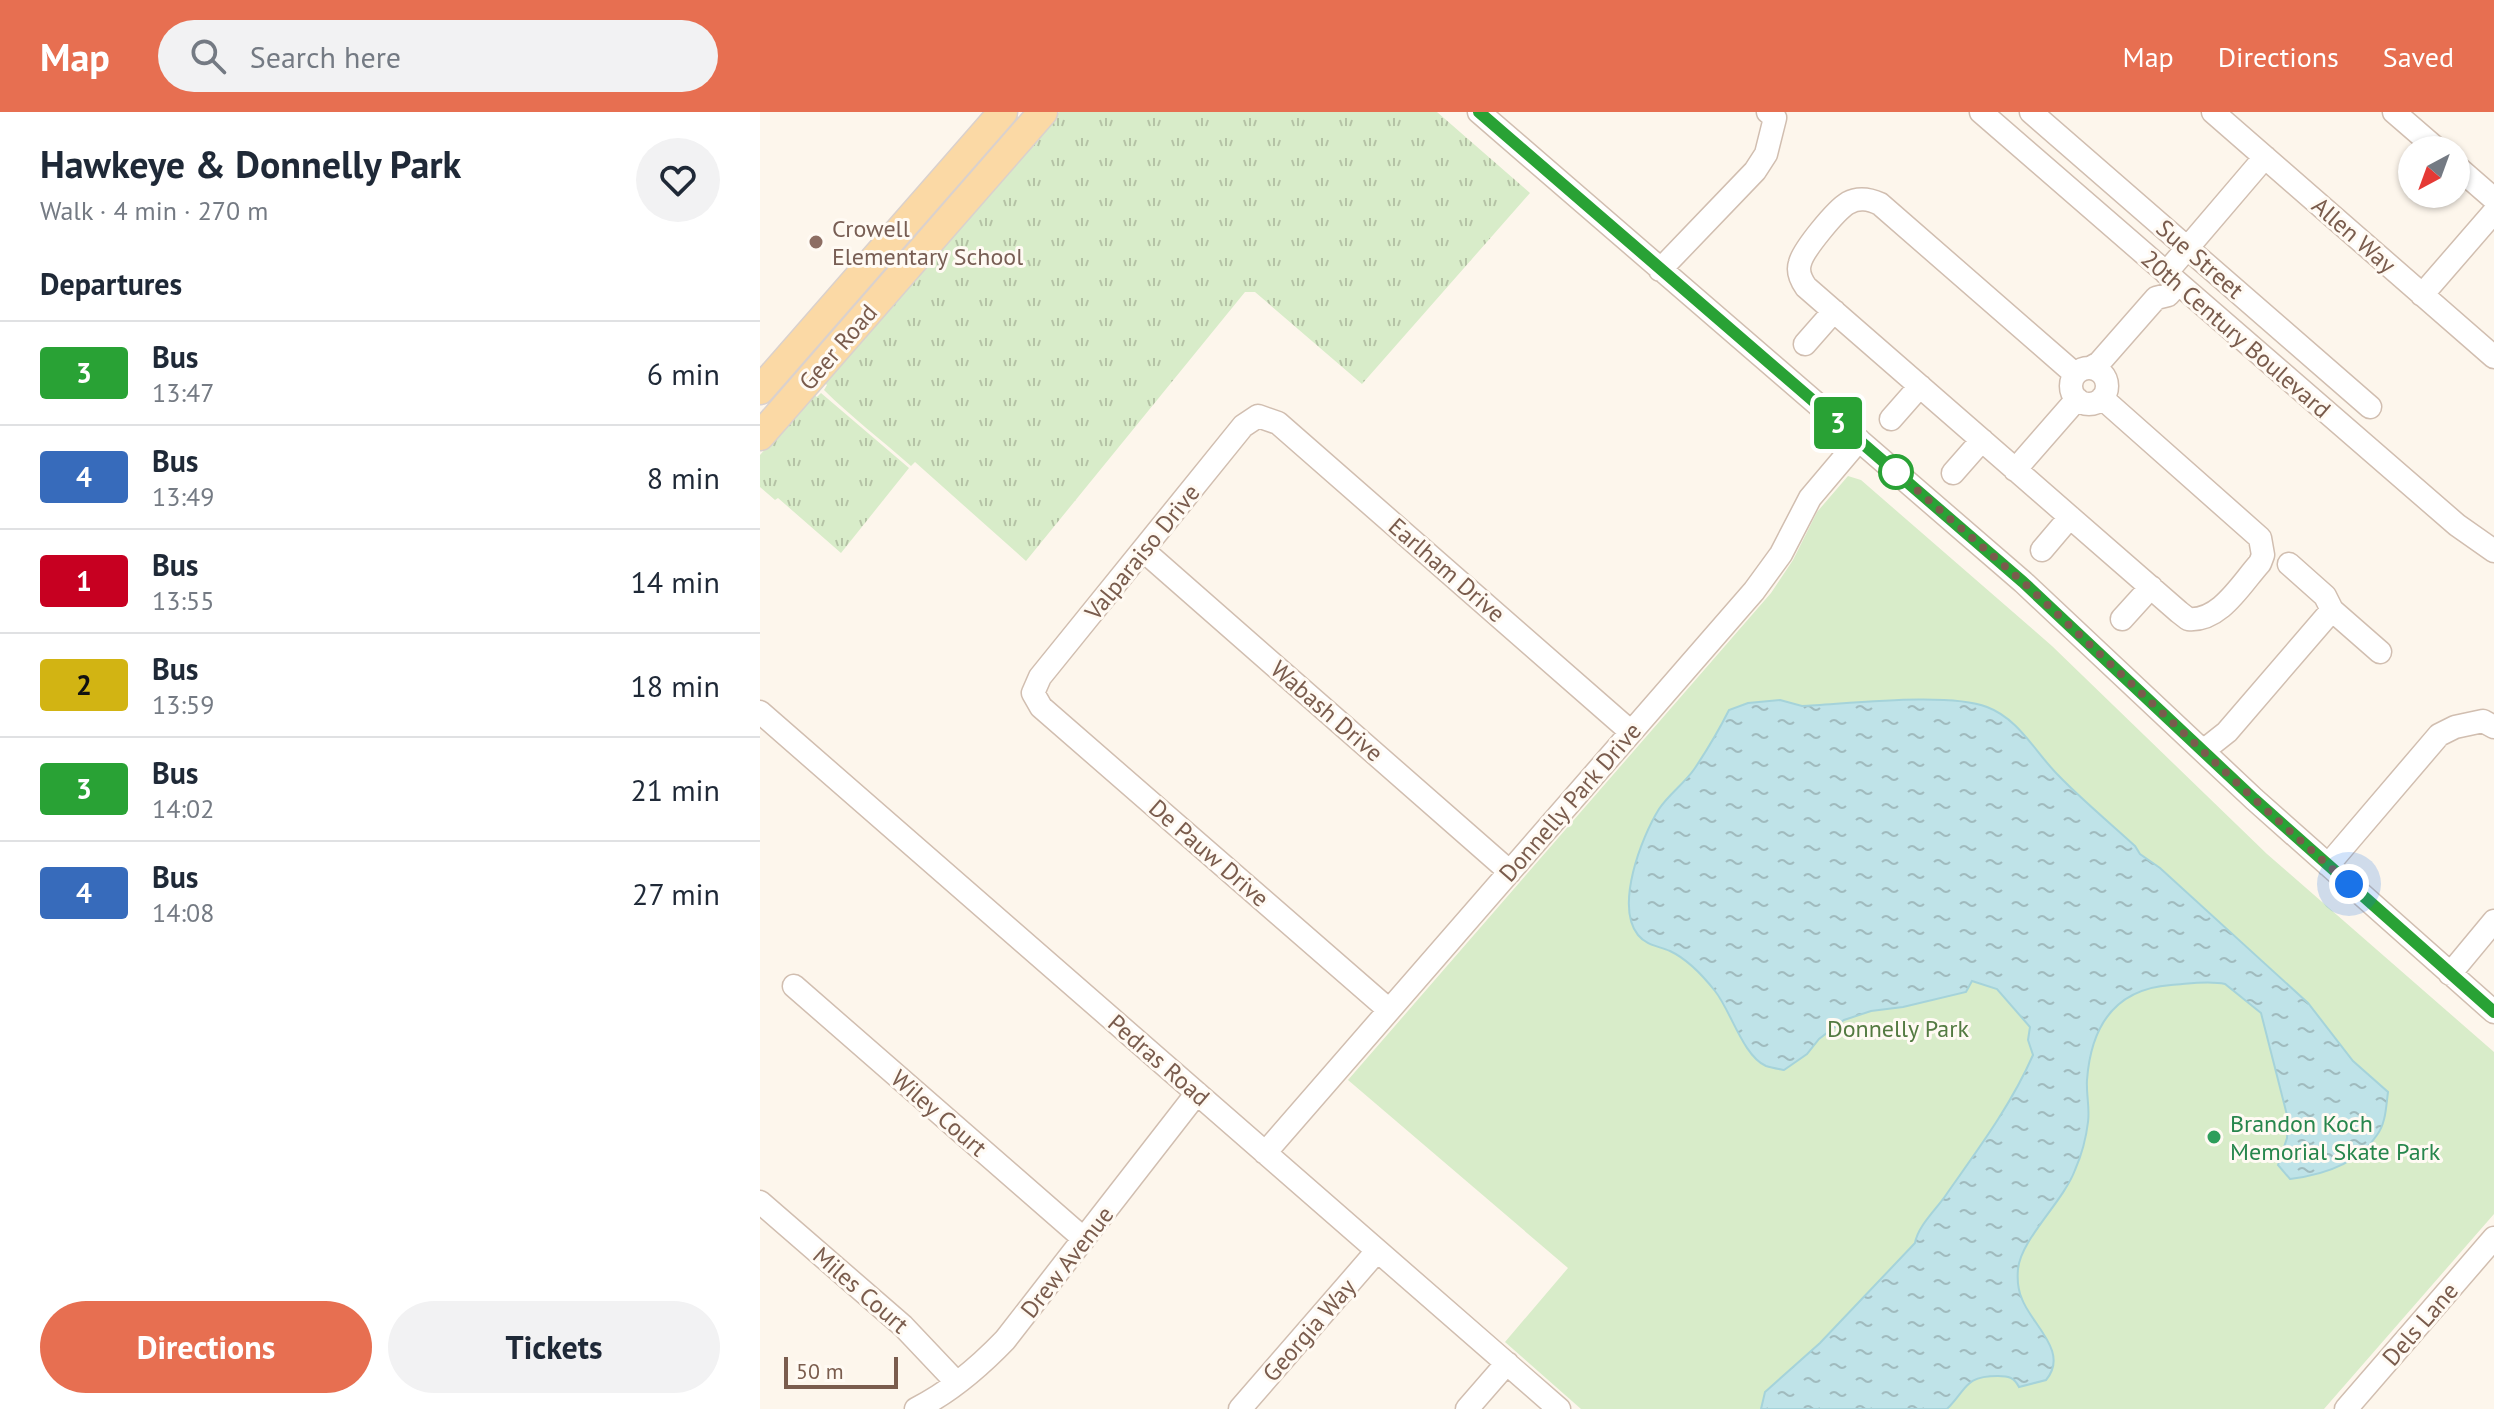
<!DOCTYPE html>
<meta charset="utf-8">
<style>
body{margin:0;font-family:"PT Sans",sans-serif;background:#f2f2f3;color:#1f2937;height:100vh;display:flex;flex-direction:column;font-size:30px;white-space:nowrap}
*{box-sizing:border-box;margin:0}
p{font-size:26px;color:#747a83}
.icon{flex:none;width:44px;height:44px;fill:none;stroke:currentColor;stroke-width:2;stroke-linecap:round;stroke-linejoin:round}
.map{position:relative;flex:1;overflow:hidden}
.panel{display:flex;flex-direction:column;background:#fff;width:760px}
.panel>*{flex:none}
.badge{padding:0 16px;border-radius:6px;font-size:28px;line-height:52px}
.needle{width:52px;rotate:221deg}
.controls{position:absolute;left:1638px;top:24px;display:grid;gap:16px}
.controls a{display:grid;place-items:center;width:72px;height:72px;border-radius:50%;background:#fff;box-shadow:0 2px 6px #0004;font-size:40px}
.scale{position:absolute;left:24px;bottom:20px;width:114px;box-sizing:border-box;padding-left:8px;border:4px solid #7a5c4d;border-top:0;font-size:22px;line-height:28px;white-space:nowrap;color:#7a5c4d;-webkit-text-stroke:6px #fffaf3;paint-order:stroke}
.you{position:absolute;width:40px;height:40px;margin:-20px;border:6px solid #fff;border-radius:50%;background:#1a73e8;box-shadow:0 0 0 12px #1a73e833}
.map>.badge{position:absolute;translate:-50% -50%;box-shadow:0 0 0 4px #fff}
h2{padding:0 40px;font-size:30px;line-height:72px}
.round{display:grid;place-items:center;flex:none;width:84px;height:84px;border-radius:42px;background:#f2f2f3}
.headline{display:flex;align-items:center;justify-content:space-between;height:136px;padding:0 40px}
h1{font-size:38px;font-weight:800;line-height:60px}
.cta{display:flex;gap:16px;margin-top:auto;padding:16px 40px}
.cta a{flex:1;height:92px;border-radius:48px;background:#e76f51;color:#fff;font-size:32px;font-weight:800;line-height:92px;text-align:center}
.cta a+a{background:#f2f2f3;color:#1f2937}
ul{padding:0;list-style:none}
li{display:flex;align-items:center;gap:24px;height:104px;padding:0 40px;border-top:2px solid #e0e1e3}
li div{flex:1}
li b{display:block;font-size:30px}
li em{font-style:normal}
li .badge{min-width:88px;font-weight:700;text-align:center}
header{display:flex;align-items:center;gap:48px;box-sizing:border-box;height:112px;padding:0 40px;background:#e76f51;color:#fff}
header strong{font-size:38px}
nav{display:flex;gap:44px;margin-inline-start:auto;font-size:28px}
.search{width:560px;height:72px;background:#f2f2f3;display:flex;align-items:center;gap:20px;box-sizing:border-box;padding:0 28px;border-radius:44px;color:#747a83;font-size:30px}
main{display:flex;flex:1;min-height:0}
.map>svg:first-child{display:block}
.grass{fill:url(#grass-tufts)}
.park{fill:#d8ecc9}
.water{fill:url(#water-ripples);stroke:#a5d3da;stroke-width:2}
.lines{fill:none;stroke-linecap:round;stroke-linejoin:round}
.minor-casing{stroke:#d1beb0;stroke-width:25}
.major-casing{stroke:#dad1cd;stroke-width:31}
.minor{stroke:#fff;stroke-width:22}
.major{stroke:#fbd9a5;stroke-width:28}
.line-casing{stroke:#fff;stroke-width:18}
.line{stroke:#29a235;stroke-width:12}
.walk{stroke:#7a5c4d;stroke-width:8;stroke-dasharray:0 14.4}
.education-dot{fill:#8d6e63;stroke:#fffaf3;stroke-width:3}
.stop-dot{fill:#fff;stroke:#29a235;stroke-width:4}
.leisure-dot{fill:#2e9e5b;stroke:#fffaf3;stroke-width:3}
.labels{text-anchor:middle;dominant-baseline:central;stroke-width:6;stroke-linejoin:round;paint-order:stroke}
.education-label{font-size:24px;fill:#785e54;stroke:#fffaf3;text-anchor:start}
.street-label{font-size:24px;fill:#7a5c4d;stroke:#fffaf3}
.park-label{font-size:24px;fill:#537a41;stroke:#fffaf3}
.leisure-label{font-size:24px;fill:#27864d;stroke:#fffaf3;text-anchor:start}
</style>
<header>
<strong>Map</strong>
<div class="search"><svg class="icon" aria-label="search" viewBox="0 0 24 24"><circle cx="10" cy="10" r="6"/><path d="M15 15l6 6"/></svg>Search here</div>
<nav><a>Map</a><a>Directions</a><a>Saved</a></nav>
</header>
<main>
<section class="panel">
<div class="headline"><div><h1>Hawkeye &amp; Donnelly Park</h1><p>Walk · 4 min · 270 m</p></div><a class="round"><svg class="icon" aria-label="heart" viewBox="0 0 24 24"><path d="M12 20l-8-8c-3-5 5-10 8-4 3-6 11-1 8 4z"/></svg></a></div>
<h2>Departures</h2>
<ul>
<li><span class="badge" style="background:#29a235;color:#fff">3</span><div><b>Bus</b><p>13:47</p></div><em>6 min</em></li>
<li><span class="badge" style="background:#376bbb;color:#fff">4</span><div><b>Bus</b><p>13:49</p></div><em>8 min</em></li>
<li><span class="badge" style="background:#c70021;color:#fff">1</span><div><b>Bus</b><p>13:55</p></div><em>14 min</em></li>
<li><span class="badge" style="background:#d2b413;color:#111">2</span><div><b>Bus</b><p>13:59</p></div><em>18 min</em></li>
<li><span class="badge" style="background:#29a235;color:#fff">3</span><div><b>Bus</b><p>14:02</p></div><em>21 min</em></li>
<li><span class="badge" style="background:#376bbb;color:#fff">4</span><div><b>Bus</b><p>14:08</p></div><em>27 min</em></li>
</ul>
<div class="cta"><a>Directions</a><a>Tickets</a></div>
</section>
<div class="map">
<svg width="1734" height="1297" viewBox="0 0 1734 1297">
<defs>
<pattern id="grass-tufts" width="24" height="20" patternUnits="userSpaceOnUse" patternTransform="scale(2)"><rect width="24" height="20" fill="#d8ecc9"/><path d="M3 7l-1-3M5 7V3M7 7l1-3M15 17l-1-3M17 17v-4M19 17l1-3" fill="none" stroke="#b4c2a5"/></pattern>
<pattern id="water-ripples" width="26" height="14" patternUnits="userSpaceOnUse" patternTransform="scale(2)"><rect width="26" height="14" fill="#bfe3e8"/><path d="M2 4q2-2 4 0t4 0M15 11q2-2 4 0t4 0" fill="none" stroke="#a0bbbe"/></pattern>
</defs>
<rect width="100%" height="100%" fill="#fdf6ec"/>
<!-- grass -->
<path class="grass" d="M299 0H677L770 81 602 272 495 180H485L266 449 155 350 151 354C122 328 91 305 64 278L67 273 64 270Z
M61 281 149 356 81 441 18 386 15 388 0 375V343L53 282 57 285Z"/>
<!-- park -->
<path class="park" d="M1088 364 1101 368 1292 534 1507 742 1734 940V1102L1564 1297H821L745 1230 808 1156 588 968 1011 481 1033 448 1057 400Z"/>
<!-- water -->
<path class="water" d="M1020 588 1042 594C1087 592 1188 580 1227 595 1259 607 1275 640 1298 663 1322 688 1349 710 1375 734L1380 742 1400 756 1548 891 1593 949 1628 980C1626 994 1626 1011 1617 1023 1598 1052 1562 1063 1530 1067L1518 1053 1527 1026 1528 1007 1501 901 1465 872C1448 868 1428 872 1411 873 1354 877 1331 915 1327 968 1326 982 1330 996 1328 1010 1326 1027 1322 1042 1315 1058 1303 1090 1261 1127 1258 1157 1257 1168 1258 1178 1262 1187 1271 1212 1310 1240 1286 1268L1259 1275C1254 1265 1248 1264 1238 1264 1204 1264 1208 1276 1187 1297H1001L1005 1280 1060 1231 1155 1131C1158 1113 1178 1096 1188 1080 1219 1036 1251 993 1273 943L1268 928 1270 915 1237 877 1212 869 1206 880 1143 895 1111 899 1084 908 1059 927 1047 942 1024 958C1019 957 1012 956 1006 954 983 944 971 899 955 879 944 865 927 847 910 839 899 834 887 834 878 823 855 794 881 726 899 697 909 682 925 671 935 656 947 638 959 618 969 598L988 591Z"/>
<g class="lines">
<defs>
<path id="minor" d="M719 0 1263 470 1494 687 1734 900
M1221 0 1697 413 1734 439
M1271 0 1610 295
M1453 0 1734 245
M1634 0 1678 38
M1696 54 1734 87
M900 158 995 59 1006 42 1015 6 1008 0
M1406 161 1505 45
M1662 183 1734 100
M1045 232 1074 199
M1330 256 1339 251 1396 186 1408 183 1418 172
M1311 274a18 18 0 1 1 36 0a18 18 0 1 1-36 0Z
M1315 262 1120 92C1109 87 1099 85 1088 91 1076 98 1043 138 1040 151 1037 160 1041 168 1046 175L1419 500 1428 507C1460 510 1481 472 1500 451L1503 443 1500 426 1342 286
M1131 307 1160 274
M1255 358 1317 287
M1193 361 1222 328
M1282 438 1310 405
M384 439 750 760
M1529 452 1565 484 1572 498 1620 540
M1362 507 1391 475
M0 600 799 1297
M1443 639 1467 620 1572 498
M1568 753 1679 623 1695 615 1723 609 1734 615
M1690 862 1734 809
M34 874 324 1127
M629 898 281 595 273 581 280 565 483 314 498 304 518 311 871 620
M505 1041 994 479 1021 442 1050 386 1099 328
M0 1090 143 1214 197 1271
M156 1297C190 1280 219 1255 245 1228L437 981
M480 1297 617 1139
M707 1297 747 1251
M1586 1297 1734 1126"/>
<path id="major" d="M0 278 243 0
M0 324 283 0"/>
</defs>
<!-- minor casing -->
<use href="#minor" class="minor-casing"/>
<!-- major casing -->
<use href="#major" class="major-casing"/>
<!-- minor -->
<use href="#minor" class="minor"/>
<!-- major -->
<use href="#major" class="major"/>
</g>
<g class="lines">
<defs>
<path id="line" d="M719 0 1263 470 1494 687 1734 900"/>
</defs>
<!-- line casing -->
<use href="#line" class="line-casing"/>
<!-- line -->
<use href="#line" class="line"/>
<!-- walk -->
<path class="walk" d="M1136 360 1263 470 1494 687 1589 772"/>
</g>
<!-- markers -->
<circle class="education-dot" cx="56" cy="130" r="8"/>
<circle class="stop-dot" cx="1136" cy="360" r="16"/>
<circle class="leisure-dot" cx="1454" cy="1025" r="8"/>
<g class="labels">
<!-- education labels -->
<g class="education-label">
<text x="72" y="116">Crowell<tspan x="72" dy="28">Elementary School</tspan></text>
</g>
<!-- street labels -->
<g class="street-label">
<text transform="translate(1594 123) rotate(41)">Allen Way</text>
<text transform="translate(1440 147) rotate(41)">Sue Street</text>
<text transform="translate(1476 222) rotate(41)">20th Century Boulevard</text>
<text transform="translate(78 235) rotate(-49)">Geer Road</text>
<text transform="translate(382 440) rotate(-51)">Valparaiso Drive</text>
<text transform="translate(687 458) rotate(41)">Earlham Drive</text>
<text transform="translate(567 599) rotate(41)">Wabash Drive</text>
<text transform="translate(810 690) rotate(-49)">Donnelly Park Drive</text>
<text transform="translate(449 741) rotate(41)">De Pauw Drive</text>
<text transform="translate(399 948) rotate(41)">Pedras Road</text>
<text transform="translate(179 1001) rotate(41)">Wiley Court</text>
<text transform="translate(307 1150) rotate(-52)">Drew Avenue</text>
<text transform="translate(101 1178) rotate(41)">Miles Court</text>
<text transform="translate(1660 1212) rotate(-49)">Dels Lane</text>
<text transform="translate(549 1218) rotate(-49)">Georgia Way</text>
</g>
<!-- park labels -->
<g class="park-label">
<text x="1138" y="916">Donnelly Park</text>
</g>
<!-- leisure labels -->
<g class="leisure-label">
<text x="1470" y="1011">Brandon Koch<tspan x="1470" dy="28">Memorial Skate Park</tspan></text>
</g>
</g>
</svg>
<div class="controls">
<a><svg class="needle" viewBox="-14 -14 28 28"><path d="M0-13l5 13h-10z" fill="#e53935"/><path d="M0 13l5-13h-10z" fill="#747a83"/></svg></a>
</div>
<div class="scale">50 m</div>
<div class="you" style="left:1589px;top:772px"></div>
<b class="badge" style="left:1078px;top:311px;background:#29a235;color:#fff">3</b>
</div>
</main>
